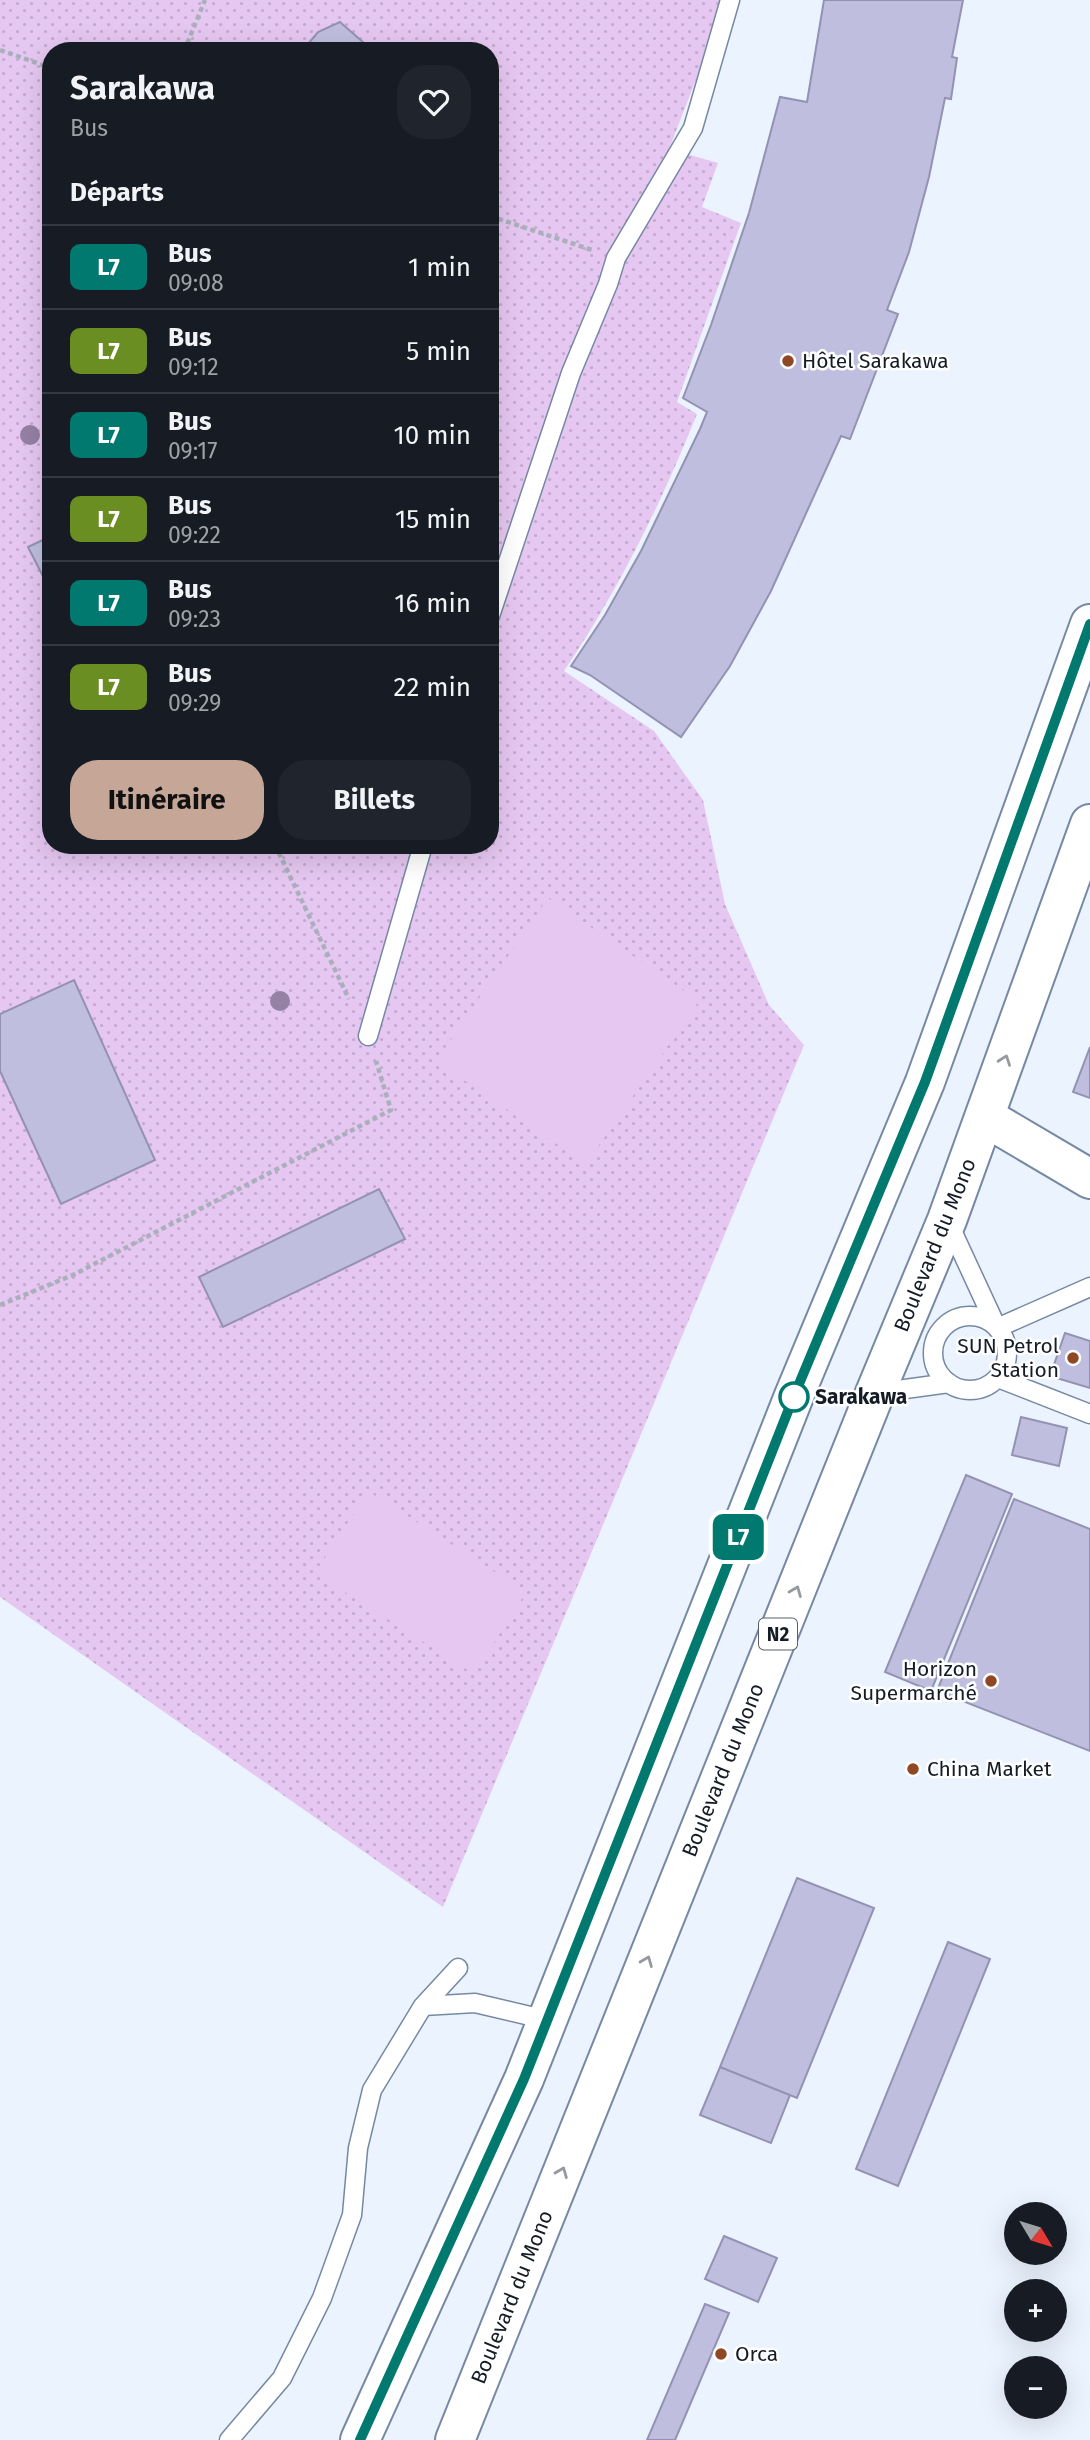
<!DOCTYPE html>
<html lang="fr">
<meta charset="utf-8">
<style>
body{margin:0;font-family:"Fira Sans",sans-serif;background:#20242c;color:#f1f3f6;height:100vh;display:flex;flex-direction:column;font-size:26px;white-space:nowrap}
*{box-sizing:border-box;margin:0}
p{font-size:23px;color:#9ea1a6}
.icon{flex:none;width:38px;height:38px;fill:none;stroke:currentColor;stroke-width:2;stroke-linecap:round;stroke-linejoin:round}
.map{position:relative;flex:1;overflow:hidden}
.panel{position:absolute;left:42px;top:42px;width:457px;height:812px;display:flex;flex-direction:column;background:#171b24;border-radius:28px;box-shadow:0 7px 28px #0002}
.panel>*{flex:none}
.badge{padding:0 14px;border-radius:10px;font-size:24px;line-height:46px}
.needle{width:46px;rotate:128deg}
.tools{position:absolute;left:1004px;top:2202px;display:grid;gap:14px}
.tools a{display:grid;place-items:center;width:63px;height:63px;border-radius:50%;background:#171b24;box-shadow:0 7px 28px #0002;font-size:35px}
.map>.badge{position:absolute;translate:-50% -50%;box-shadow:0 0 0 4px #fff}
h2{padding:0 28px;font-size:26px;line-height:63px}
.round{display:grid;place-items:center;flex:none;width:74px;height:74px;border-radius:28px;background:#20242c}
.headline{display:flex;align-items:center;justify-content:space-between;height:119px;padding:0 28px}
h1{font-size:33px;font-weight:700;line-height:52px}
.cta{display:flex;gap:14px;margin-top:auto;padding:14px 28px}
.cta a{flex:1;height:80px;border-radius:28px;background:#c5a697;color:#111;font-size:28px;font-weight:700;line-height:80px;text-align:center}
.cta a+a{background:#20242c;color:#f1f3f6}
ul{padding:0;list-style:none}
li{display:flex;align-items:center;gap:21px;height:84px;padding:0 28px;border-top:2px solid #363941}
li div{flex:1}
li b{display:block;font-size:26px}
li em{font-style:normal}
li .badge{min-width:77px;font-weight:700;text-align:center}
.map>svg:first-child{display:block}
.garden{fill:url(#garden-dots);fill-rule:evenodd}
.pitch{fill:#e6c7f1}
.building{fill:#bfbedf;stroke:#9492b2;stroke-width:2}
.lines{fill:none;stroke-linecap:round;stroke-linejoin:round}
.service-casing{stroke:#7689a4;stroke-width:21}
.tertiary-casing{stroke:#7689a4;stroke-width:42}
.trunk-casing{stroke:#7689a4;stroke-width:42}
.path{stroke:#a9b0bc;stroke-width:4.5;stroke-dasharray:5 3.5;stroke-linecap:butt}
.service{stroke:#fff;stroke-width:18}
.tertiary{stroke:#fff;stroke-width:38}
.trunk{stroke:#fff;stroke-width:38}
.tree{fill:#9481a4}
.oneway{stroke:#96999d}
.line-casing{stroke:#fff;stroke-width:16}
.line{stroke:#01796f;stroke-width:10}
.poi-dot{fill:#8f4823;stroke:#fff;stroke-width:2.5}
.stop-dot{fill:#fff;stroke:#01796f;stroke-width:3.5}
.labels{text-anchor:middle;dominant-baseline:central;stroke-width:5;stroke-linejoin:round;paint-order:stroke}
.shield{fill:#fff;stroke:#5b6067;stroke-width:2}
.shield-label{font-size:19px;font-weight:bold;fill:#151c26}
.poi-label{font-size:21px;fill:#151c26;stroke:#fff;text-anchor:start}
.street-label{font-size:21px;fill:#151c26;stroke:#fff}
.stop-label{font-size:21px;font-weight:bold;fill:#151c26;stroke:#fff;text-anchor:start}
</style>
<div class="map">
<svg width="1090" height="2440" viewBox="0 0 1090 2440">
<defs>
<pattern id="garden-dots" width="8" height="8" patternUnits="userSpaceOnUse" patternTransform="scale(1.75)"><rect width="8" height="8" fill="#e6c7f1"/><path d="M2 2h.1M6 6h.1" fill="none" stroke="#c4aace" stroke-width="1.8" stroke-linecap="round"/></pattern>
</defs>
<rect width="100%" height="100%" fill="#ebf3ff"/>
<!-- garden -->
<path class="garden" d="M0 0H727L669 149 718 163 702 207 741 223 677 402 697 414C661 504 618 591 564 671L654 731 703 800 725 904 769 1005 804 1045 443 1907 0 1597V1071L61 1204 155 1160 74 980 0 1014ZM339 22 373 51H490V845H339L328 850 325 845H51V592L28 547 51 536V51H302L318 32ZM379 1189 405 1239 223 1326 199 1277Z"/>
<!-- pitch -->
<path class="pitch" d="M548 898 699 1001 586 1164 436 1061Z
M368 1491 526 1592 474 1674 315 1573Z"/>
<!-- building -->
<path class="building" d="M824 0H963L952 57 957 58 951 99 945 98 929 177 909 252 887 310 898 314 850 439 841 436 771 591 730 666 681 737 590 675 571 666 605 615 641 551 700 429 707 412 683 398 711 325 749 213 780 97 807 102Z
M340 22 373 51H302L318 32Z
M51 536V592L28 547Z
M74 980 155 1160 61 1204 0 1071V1014Z
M1090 1047V1098L1073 1092Z
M379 1189 405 1239 223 1327 199 1277Z
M1065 1333 1090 1341V1388L1050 1376Z
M1021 1417 1067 1428 1059 1466 1012 1455Z
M966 1475 1012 1494 931 1691 885 1672Z
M1014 1499 1090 1529V1751L937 1691Z
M797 1878 874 1908 797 2098 720 2067Z
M948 1942 990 1959 898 2186 856 2169Z
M720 2067 790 2095 771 2143 700 2115Z
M724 2236 777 2258 758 2302 705 2279Z
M705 2304 729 2313 675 2440H647Z"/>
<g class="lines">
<defs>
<path id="service" d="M490 616 571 373 608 284 616 258 693 128 730 0
M368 1036 423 845
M948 1222 997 1328 1090 1287
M933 1353a37 37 0 1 1 74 0a37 37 0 1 1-74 0Z
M998 1378 1090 1414
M876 1393 949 1383
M423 2006 475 2003 547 2020
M229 2440 282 2378 322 2298 352 2215 358 2148 372 2090 423 2006 458 1968"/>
<path id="tertiary" d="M985 1117 1090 1179"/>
<path id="trunk" d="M360 2440 524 2079 794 1396 925 1082 1090 624
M455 2440 875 1393 947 1220 1090 824"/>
</defs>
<!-- service casing -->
<use href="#service" class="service-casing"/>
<!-- tertiary casing -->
<use href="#tertiary" class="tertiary-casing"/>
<!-- trunk casing -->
<use href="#trunk" class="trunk-casing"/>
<!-- path -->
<path class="path" d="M0 50 51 68
M184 51 205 0
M490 216 592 250
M275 845 349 999
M0 1305 73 1275 391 1110 376 1061"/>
<!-- service -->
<use href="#service" class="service"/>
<!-- tertiary -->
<use href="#tertiary" class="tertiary"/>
<!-- trunk -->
<use href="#trunk" class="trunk"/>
</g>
<!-- trees -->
<g class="tree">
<circle cx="30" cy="435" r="10"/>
<circle cx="280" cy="1001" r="10"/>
</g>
<!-- one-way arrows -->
<defs><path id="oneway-chevron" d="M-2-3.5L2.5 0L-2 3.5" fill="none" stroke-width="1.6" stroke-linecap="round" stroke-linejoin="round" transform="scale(1.75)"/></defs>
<g class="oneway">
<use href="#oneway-chevron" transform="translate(1005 1060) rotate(-70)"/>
<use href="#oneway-chevron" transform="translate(796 1591) rotate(-68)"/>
<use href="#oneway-chevron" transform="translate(647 1961) rotate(-68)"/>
<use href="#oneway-chevron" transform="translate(562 2172) rotate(-68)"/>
</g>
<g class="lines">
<defs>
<path id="line" d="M360 2440 524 2079 794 1396 925 1082 1090 624"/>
</defs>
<!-- line casing -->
<use href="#line" class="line-casing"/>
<!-- line -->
<use href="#line" class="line"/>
</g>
<!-- markers -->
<g class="poi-dot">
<circle cx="788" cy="361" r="7"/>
<circle cx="1073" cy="1358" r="7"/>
<circle cx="991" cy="1681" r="7"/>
<circle cx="913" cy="1769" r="7"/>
<circle cx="721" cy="2354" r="7"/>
</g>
<circle class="stop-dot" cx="794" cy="1397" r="14"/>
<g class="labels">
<!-- shield labels -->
<rect class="shield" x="759" y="1618.5" width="38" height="31" rx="5"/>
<g class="shield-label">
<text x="778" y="1634">N2</text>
</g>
<!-- poi labels -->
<g class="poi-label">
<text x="802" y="361">Hôtel Sarakawa</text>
<text x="1059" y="1346" text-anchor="end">SUN Petrol<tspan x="1059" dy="24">Station</tspan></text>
<text x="977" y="1669" text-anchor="end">Horizon<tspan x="977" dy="24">Supermarché</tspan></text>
<text x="927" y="1769">China Market</text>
<text x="735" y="2354">Orca</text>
</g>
<!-- street labels -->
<g class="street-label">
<text transform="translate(935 1245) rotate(-68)">Boulevard du Mono</text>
<text transform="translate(723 1770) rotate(-68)">Boulevard du Mono</text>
<text transform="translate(512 2297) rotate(-68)">Boulevard du Mono</text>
</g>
<!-- stop labels -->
<g class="stop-label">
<text x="815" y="1397">Sarakawa</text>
</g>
</g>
</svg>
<div class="tools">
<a><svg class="needle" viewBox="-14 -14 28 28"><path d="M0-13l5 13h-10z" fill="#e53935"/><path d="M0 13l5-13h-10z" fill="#9ea1a6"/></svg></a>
<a>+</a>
<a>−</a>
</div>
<b class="badge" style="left:738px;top:1537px;background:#01796f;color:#fff">L7</b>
<section class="panel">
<div class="headline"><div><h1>Sarakawa</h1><p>Bus</p></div><a class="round"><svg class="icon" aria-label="heart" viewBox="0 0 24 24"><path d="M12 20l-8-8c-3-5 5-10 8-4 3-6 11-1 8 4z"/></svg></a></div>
<h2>Départs</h2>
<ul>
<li><span class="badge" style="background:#01796f;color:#fff">L7</span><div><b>Bus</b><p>09:08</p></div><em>1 min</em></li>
<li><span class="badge" style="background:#6b8e23;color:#fff">L7</span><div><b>Bus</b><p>09:12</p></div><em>5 min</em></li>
<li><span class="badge" style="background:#01796f;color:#fff">L7</span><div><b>Bus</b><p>09:17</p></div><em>10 min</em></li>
<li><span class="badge" style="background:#6b8e23;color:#fff">L7</span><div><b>Bus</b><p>09:22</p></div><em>15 min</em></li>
<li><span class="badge" style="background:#01796f;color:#fff">L7</span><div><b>Bus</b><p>09:23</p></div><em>16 min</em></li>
<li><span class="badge" style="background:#6b8e23;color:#fff">L7</span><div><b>Bus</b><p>09:29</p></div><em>22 min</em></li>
</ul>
<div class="cta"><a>Itinéraire</a><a>Billets</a></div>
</section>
</div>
